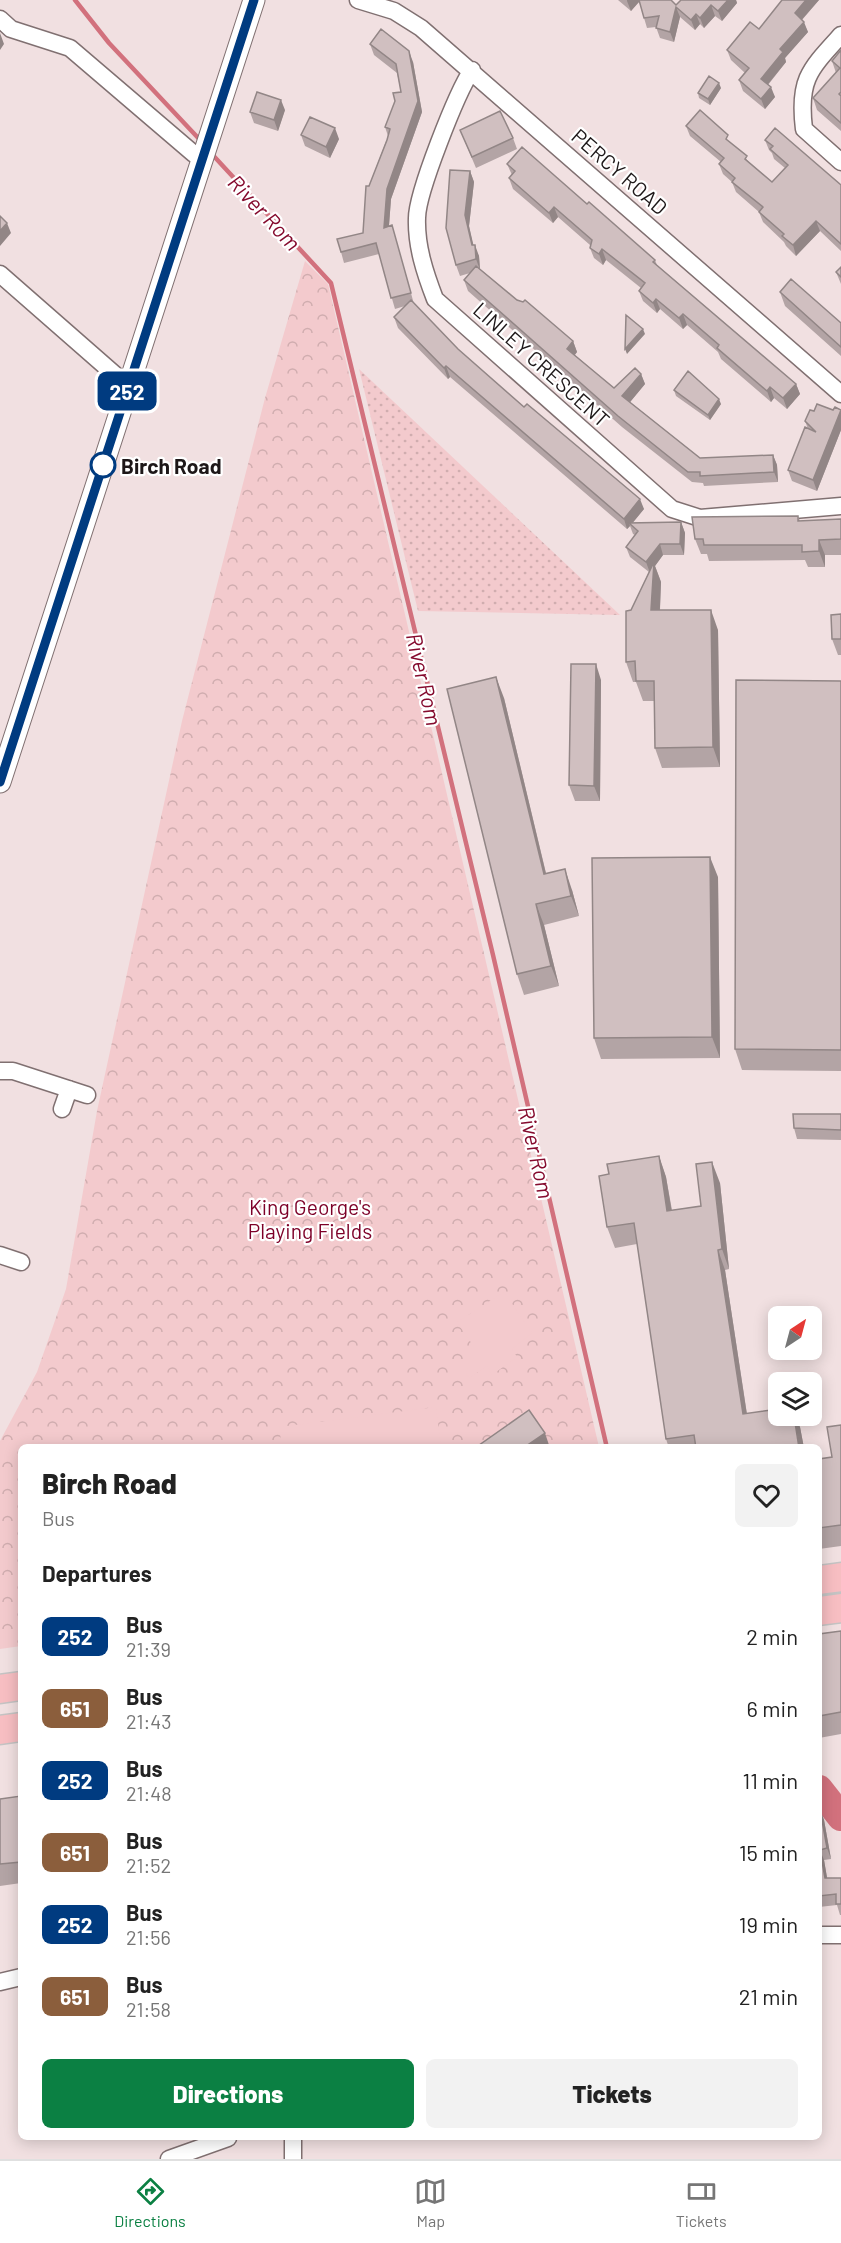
<!DOCTYPE html>
<style>
body{margin:0;font-family:Barlow,sans-serif;background:#f2f2f2;color:#222;height:100vh;display:flex;flex-direction:column;font-size:22px;white-space:nowrap}
*{box-sizing:border-box;margin:0}
p{font-size:20px;color:#767676}
.icon{flex:none;width:33px;height:33px;fill:none;stroke:currentColor;stroke-width:2;stroke-linecap:round;stroke-linejoin:round}
.map{position:relative;flex:1;overflow:hidden}
.panel{position:absolute;left:18px;top:1444px;width:804px;height:696px;display:flex;flex-direction:column;background:#fff;border-radius:9px;box-shadow:0 3px 15px #0003}
.panel>*{flex:none}
.badge{padding:0 12px;border-radius:9px;font-size:21px;line-height:39px}
.needle{width:39px;rotate:36deg}
.fabs{position:absolute;left:768px;top:1306px;display:grid;gap:12px}
.fabs a{display:grid;place-items:center;width:54px;height:54px;border-radius:9px;background:#fff;box-shadow:0 3px 15px #0003;font-size:30px}
.map>.badge{position:absolute;translate:-50% -50%;box-shadow:0 0 0 3px #fff}
h2{padding:0 24px;font-size:22px;line-height:54px}
.round{display:grid;place-items:center;flex:none;width:63px;height:63px;border-radius:9px;background:#f2f2f2}
.headline{display:flex;align-items:center;justify-content:space-between;height:102px;padding:0 24px}
h1{font-size:28px;font-weight:800;line-height:45px}
.button{display:flex;gap:12px;margin-top:auto;padding:12px 24px}
.button a{flex:1;height:69px;border-radius:9px;background:#0b8043;color:#fff;font-size:24px;font-weight:800;line-height:69px;text-align:center}
.button a+a{background:#f2f2f2;color:#222}
ul{padding:0;list-style:none}
li{display:flex;align-items:center;gap:18px;height:72px;padding:0 24px}
li div{flex:1}
li b{display:block;font-size:22px}
li em{font-style:normal}
li .badge{min-width:66px;font-weight:700;text-align:center}
.dock{display:flex;justify-content:space-around;align-items:center;height:84px;border-top:2px solid #e0e0e0;background:#fff;font-size:16px;color:#767676}
.dock a{display:grid;justify-items:center;gap:3px}
.dock .current{color:#0b8043}
.map>svg:first-child{display:block}
.grass{fill:url(#grass-dots)}
.park{fill:url(#park-crowns)}
.garden{fill:#f3cacd}
.lines{fill:none;stroke-linecap:round;stroke-linejoin:round}
.stream{stroke:#d2717d;stroke-width:4.5}
.river{stroke:#d2717d;stroke-width:28}
.minor-casing{stroke:#807071;stroke-width:19}
.tertiary-casing{stroke:#807071;stroke-width:23}
.trunk-casing{stroke:#c4c3c3;stroke-width:31}
.minor{stroke:#fff;stroke-width:16}
.tertiary{stroke:#fff;stroke-width:21}
.trunk{stroke:#f7bec2;stroke-width:28}
.wall{fill:#b3a4a5}
.shaded-wall{fill:#928686}
.building{fill:#d0bfc0;stroke:#928686;stroke-width:1.5}
.line-casing{stroke:#fff;stroke-width:14}
.line{stroke:#003b80;stroke-width:9}
.stop-dot{fill:#fff;stroke:#003b80;stroke-width:3}
.labels{text-anchor:middle;dominant-baseline:central;stroke-width:4.5;stroke-linejoin:round;paint-order:stroke}
.street-label{font-size:21px;fill:#1d1718;stroke:#fff}
.stop-label{font-size:21px;font-weight:bold;fill:#1d1718;stroke:#fff;text-anchor:start}
.park-label{font-size:21px;fill:#7d0028;stroke:#fff}
.water-label{font-size:22px;font-style:italic;fill:#850b2e;stroke:#fff}
</style>
<div class="map">
<svg width="841" height="2159" viewBox="0 0 841 2159">
<defs>
<pattern id="grass-dots" width="8" height="8" patternUnits="userSpaceOnUse" patternTransform="scale(1.5)"><rect width="8" height="8" fill="#f3cacd"/><path d="M2 2h.1M6 6h.1" fill="none" stroke="#d0adaf" stroke-width="1.8" stroke-linecap="round"/></pattern>
<pattern id="park-crowns" width="20" height="18" patternUnits="userSpaceOnUse" patternTransform="scale(1.5)"><rect width="20" height="18" fill="#f3cacd"/><path d="M2 6a3 3 0 1 1 6 0M12 15a3 3 0 1 1 6 0" fill="none" stroke="#d0adaf"/></pattern>
</defs>
<rect width="100%" height="100%" fill="#f1e0e1"/>
<!-- grass -->
<path class="grass" d="M359 369 620 615 418 611Z"/>
<!-- park -->
<path class="park" d="M305 261 328 284 599 1447 21 1448V1646L0 1649V1441L37 1372 66 1289 97 1111 182 721 265 398Z"/>
<!-- garden -->
<path class="garden" d="M504 1292 532 1333 512 1349 517 1357 492 1375 487 1366 469 1378 466 1374 472 1344 457 1322Z
M436 1407 441 1447H282L279 1427Z"/>
<g class="lines">
<!-- stream -->
<path class="stream" d="M75 0 109 43 201 141
M210 152 331 283 493 955 607 1448"/>
<!-- river -->
<path class="river" d="M819 1789 841 1817"/>
<defs>
<path id="minor" d="M358 0 394 11 421 28 841 394
M0 19 11 29 70 48 194 154 204 157
M841 35C809 70 798 80 804 129L841 162
M472 70C457 92 417 193 417 218 416 246 425 273 435 299L672 509 700 518 841 506
M0 274 129 387
M0 1071H13L87 1095
M62 1109 69 1089
M0 1255 21 1262
M819 1935H841
M0 1982 21 1977
M293 2138V2159
M169 2159 228 2138"/>
<path id="tertiary" d="M0 782 254 0"/>
<path id="trunk" d="M819 1580 841 1577
M819 1611 841 1608
M0 1689 21 1686
M0 1730 21 1727"/>
</defs>
<!-- minor casing -->
<use href="#minor" class="minor-casing"/>
<!-- tertiary casing -->
<use href="#tertiary" class="tertiary-casing"/>
<!-- trunk casing -->
<use href="#trunk" class="trunk-casing"/>
<!-- minor -->
<use href="#minor" class="minor"/>
<!-- tertiary -->
<use href="#tertiary" class="tertiary"/>
<!-- trunk -->
<use href="#trunk" class="trunk"/>
</g>
<!-- wall -->
<path class="wall" d="M618 0H671L676 5 681 0H736L737 3 722 21 715 16 704 28 700 24 695 30 680 17 674 42 660 38 656 27 647 28 639 1 631 11Z
M782 0H819L802 20 808 32 785 58 786 62 768 85 775 97 765 109 743 91 739 80 745 73 731 60 727 50 759 29Z
M370 44 413 62 422 112 391 199 389 226 395 236 414 304 458 349 524 407 644 509 632 523 681 522 685 533 684 555H663L655 566 661 582 660 610 718 630 720 767 662 768 655 748 654 701H643L636 682H633L626 662 631 610 649 572 630 557 626 547 635 535 633 534 630 526 627 529 450 377 448 379 398 328 394 317 405 306 395 309 379 254 344 263 341 252 363 233 369 186 388 136 385 127 401 92 397 73 374 55Z
M841 50V131L817 110 813 98 836 73 832 61Z
M721 88 710 105 699 98 698 93Z
M285 110 278 131 254 123 250 112Z
M686 126 731 143 749 162 772 182 785 168 774 159 772 153 769 150 765 140 841 185V251L820 231 796 256 786 246 784 242 763 222 759 212 736 192 732 182 723 174 719 164 721 162 690 136Z
M460 130 513 138 517 149 476 168Z
M301 135 339 139 330 158 305 146Z
M507 164 587 204 655 260 657 265 796 384 800 394 787 409 774 398 771 402 721 359 718 352 687 325 683 329 660 309 657 313 643 301 639 291 641 288 606 260 603 265 594 258 590 248V245L558 217 553 223 513 189 509 178 512 175Z
M470 171 474 182 469 226 473 245 479 256 480 269 517 300 573 341 577 352 575 355 614 388 641 374 645 384 630 402 700 458 773 455 777 465 778 482 704 486 703 483 692 482 622 427 468 291 464 280 470 273 460 276 456 265Z
M841 267V284L836 272Z
M780 292 841 323V356L785 306Z
M674 390 721 404 710 420 676 396Z
M833 410H841V430L817 491 792 481 788 470 808 429 805 421 814 411Z
M798 516 800 521 841 519V555H825V567H808L805 560 709 561 707 554H701L695 539Z
M841 614V655H838L832 639Z
M601 680 600 801H575L569 785Z
M841 681V1071L742 1070 735 1049Z
M504 698 546 873 572 890 579 916 544 925 559 986 524 995 517 974Z
M718 877 720 1058 601 1059 594 1038Z
M841 1114V1140L797 1139 794 1128Z
M659 1156 666 1177 672 1210 701 1206 720 1183 729 1269 725 1270 747 1414 800 1427 804 1448H669L666 1439 637 1244 615 1248 607 1227 609 1174Z
M841 1425V1546L819 1549V1459L832 1457Z
M841 1631V1734L819 1738V1634Z
M21 1796V1883L0 1886V1799Z
M819 1809 824 1820 831 1859 824 1860 827 1878H841V1915H840L837 1905 819 1907Z"/>
<!-- shaded-wall -->
<path class="shaded-wall" d="M627 0H640V1L631 11 627 1Z
M728 0H736L737 3 722 21 718 11Z
M806 0H819L798 24 795 13Z
M711 5 715 16 704 28 700 18Z
M676 7 680 17 674 42 670 32Z
M696 14 700 24 695 30 691 20Z
M804 22 808 32 785 58 786 62 764 89 761 79 780 49Z
M0 33 4 44 0 50Z
M409 51 413 62 422 112 391 199 388 238 384 228 387 189Z
M719 83 721 88 710 105 708 99Z
M771 87 775 97 765 109 761 99Z
M281 100 285 110 278 131 274 120Z
M335 128 339 139 330 158 326 147Z
M470 171 474 182 469 226 476 256 472 245 465 215Z
M554 207 558 217 553 223 549 213Z
M816 221 820 231 796 256 793 245Z
M7 223 11 233 0 246V231Z
M475 245 479 256 480 270 476 259Z
M602 249 606 260 603 265 599 254Z
M656 299 660 309 657 313 653 303Z
M683 314 687 325 683 329 679 318Z
M643 329 645 334 627 354 625 349Z
M573 341 577 352 571 359 567 349Z
M446 366 450 377 448 379 444 368Z
M641 374 645 384 626 407 622 396Z
M796 384 800 394 787 409 783 398Z
M770 387 774 398 771 402 767 391Z
M719 399 721 404 710 420 708 415Z
M841 410V430L817 491 813 480Z
M773 455 777 465 778 482 774 472Z
M640 499 644 509 631 525 629 523 630 526 627 529 624 519Z
M681 522 685 533 684 555 680 544Z
M819 540 825 555V567L819 551Z
M660 544 663 555 655 566 661 582 659 630 651 610 650 573 646 562Z
M711 610 718 630 720 767 713 747Z
M596 664 601 680 600 801 594 786Z
M496 677 504 698 551 895 544 874Z
M710 857 718 877 720 1058 712 1037Z
M565 869 572 890 579 916 571 896Z
M536 904 544 925 559 986 551 966Z
M659 1156 666 1177 675 1231 667 1211Z
M712 1162 720 1183 729 1269 722 1249Z
M718 1250 725 1270 750 1435 743 1414Z
M794 1416H796L800 1427 804 1448H799Z
M545 1433 550 1448H523Z
M820 1809 824 1820 831 1859 827 1848Z
M820 1850 824 1860 829 1889 825 1878Z"/>
<!-- building -->
<path class="building" d="M639 0H671L676 5 681 0H728L718 11 711 5 700 18 696 14 691 20 676 7 670 32 656 28 659 16 644 18Z
M782 0H806L795 13 804 22 780 49 783 52 761 79 771 87 761 99 739 80 749 68 727 50 750 22 759 29Z
M381 29 409 51 418 101 387 189 384 228 392 225 411 293 391 298 376 243 341 252 337 239 363 233 366 186H369L387 140 390 129 385 127 395 101 393 93 401 92 396 64 370 44Z
M841 50V92L839 94 841 96V123L813 98 840 68 832 61Z
M709 76 719 83 708 99 698 93Z
M257 92 281 100 274 120 250 112Z
M700 110 728 135 726 139 747 156 745 159 772 182 788 165 770 149 773 146 765 140 775 128 841 185V244L816 221 793 245 782 236 784 234 759 212 763 207 732 182 735 178 719 164 724 158 686 126Z
M500 111 513 138 472 157 460 130Z
M310 117 335 128 326 147 301 135Z
M522 147 587 204 589 202 655 260 653 262 796 384 783 398 770 387 767 391 717 348 719 345 683 314 679 318 656 299 653 303 639 291 645 283 602 249 599 254 590 248 592 240 554 207 549 213 509 178 515 171 507 164Z
M450 170 470 171 465 215 472 245H475L476 259 456 265 446 228Z
M0 216 7 223 0 231Z
M476 266 517 300 523 302 525 300 573 341 567 349 614 388 635 368 641 374 622 396 700 458 773 455 774 472 700 476V472H688L618 416 464 280Z
M841 267V277L836 272Z
M791 279 841 323V347L780 292Z
M411 300 458 349 524 407 527 404 640 499 624 519 446 366 444 368 394 317Z
M626 315 643 329 625 349Z
M688 371 719 399 708 415 674 390Z
M817 404 833 410 835 407 841 410 813 480 788 470 805 427 816 432 805 421 810 410 814 411Z
M798 516V521L841 519V539L819 540V551L802 552V545H704L703 539H695L692 517Z
M681 522 680 544H660L646 562 626 547 638 531 629 523Z
M654 562 651 610H711L713 747 655 748 654 681H636L635 661 626 662V611L631 610Z
M841 614V639H832L831 615Z
M571 664H596L594 786 569 785Z
M496 677 544 874 565 869 571 896 536 904 551 966 517 974 447 689Z
M736 680 841 681V1050L735 1049Z
M710 857 712 1037 594 1038 592 858Z
M793 1114H841V1130L794 1128Z
M659 1156 667 1211 701 1206 696 1164 712 1162 722 1249 718 1250 743 1414 778 1409V1416H794L799 1448H696L694 1435 666 1439 634 1223 607 1227 599 1176 609 1174 607 1164Z
M529 1410 545 1433 523 1448H475Z
M841 1425V1525L819 1528V1459L832 1457 827 1427Z
M841 1631V1712L819 1716V1634Z
M21 1796V1862L0 1864V1799Z
M819 1809H820L827 1848 820 1850 825 1878H841V1904H836V1894L819 1896Z"/>
<g class="lines">
<defs>
<path id="line" d="M0 782 254 0"/>
</defs>
<!-- line casing -->
<use href="#line" class="line-casing"/>
<!-- line -->
<use href="#line" class="line"/>
</g>
<!-- markers -->
<circle class="stop-dot" cx="103" cy="465" r="12"/>
<g class="labels">
<!-- street labels -->
<g class="street-label">
<text transform="translate(620 171) rotate(41)">PERCY ROAD</text>
<text transform="translate(542 364) rotate(42)">LINLEY CRESCENT</text>
</g>
<!-- stop labels -->
<g class="stop-label">
<text x="121" y="465">Birch Road</text>
</g>
<!-- park labels -->
<g class="park-label">
<text x="310" y="1206">King George's<tspan x="310" dy="24">Playing Fields</tspan></text>
</g>
<!-- water labels -->
<g class="water-label">
<text transform="translate(265 212) rotate(47)">River Rom</text>
<text transform="translate(425 679) rotate(77)">River Rom</text>
<text transform="translate(537 1152) rotate(77)">River Rom</text>
</g>
</g>
</svg>
<div class="fabs">
<a><svg class="needle" viewBox="-14 -14 28 28"><path d="M0-13l5 13h-10z" fill="#e53935"/><path d="M0 13l5-13h-10z" fill="#767676"/></svg></a>
<a><svg class="icon" aria-label="layers" viewBox="0 0 24 24"><path d="M12 4l9 5-9 5-9-5zM3 14l9 5 9-5"/></svg></a>
</div>
<b class="badge" style="left:127px;top:391px;background:#003b80;color:#fff">252</b>
<section class="panel">
<div class="headline"><div><h1>Birch Road</h1><p>Bus</p></div><a class="round"><svg class="icon" aria-label="heart" viewBox="0 0 24 24"><path d="M12 20l-8-8c-3-5 5-10 8-4 3-6 11-1 8 4z"/></svg></a></div>
<h2>Departures</h2>
<ul>
<li><span class="badge" style="background:#003b80;color:#fff">252</span><div><b>Bus</b><p>21:39</p></div><em>2 min</em></li>
<li><span class="badge" style="background:#8b5e3c;color:#fff">651</span><div><b>Bus</b><p>21:43</p></div><em>6 min</em></li>
<li><span class="badge" style="background:#003b80;color:#fff">252</span><div><b>Bus</b><p>21:48</p></div><em>11 min</em></li>
<li><span class="badge" style="background:#8b5e3c;color:#fff">651</span><div><b>Bus</b><p>21:52</p></div><em>15 min</em></li>
<li><span class="badge" style="background:#003b80;color:#fff">252</span><div><b>Bus</b><p>21:56</p></div><em>19 min</em></li>
<li><span class="badge" style="background:#8b5e3c;color:#fff">651</span><div><b>Bus</b><p>21:58</p></div><em>21 min</em></li>
</ul>
<div class="button"><a>Directions</a><a>Tickets</a></div>
</section>
</div>
<nav class="dock">
<a class="current"><svg class="icon" aria-label="directions" viewBox="0 0 24 24"><path d="M12 3l9 9-9 9-9-9zM9 14v-3h6M13 9l2 2-2 2"/></svg>Directions</a>
<a><svg class="icon" aria-label="map" viewBox="0 0 24 24"><path d="M3 6l6-2 6 2 6-2v14l-6 2-6-2-6 2zM9 4v14M15 6v14"/></svg>Map</a>
<a><svg class="icon" aria-label="tickets" viewBox="0 0 24 24"><path d="M3 7h18v10H3zM15 7v10"/></svg>Tickets</a>
</nav>
